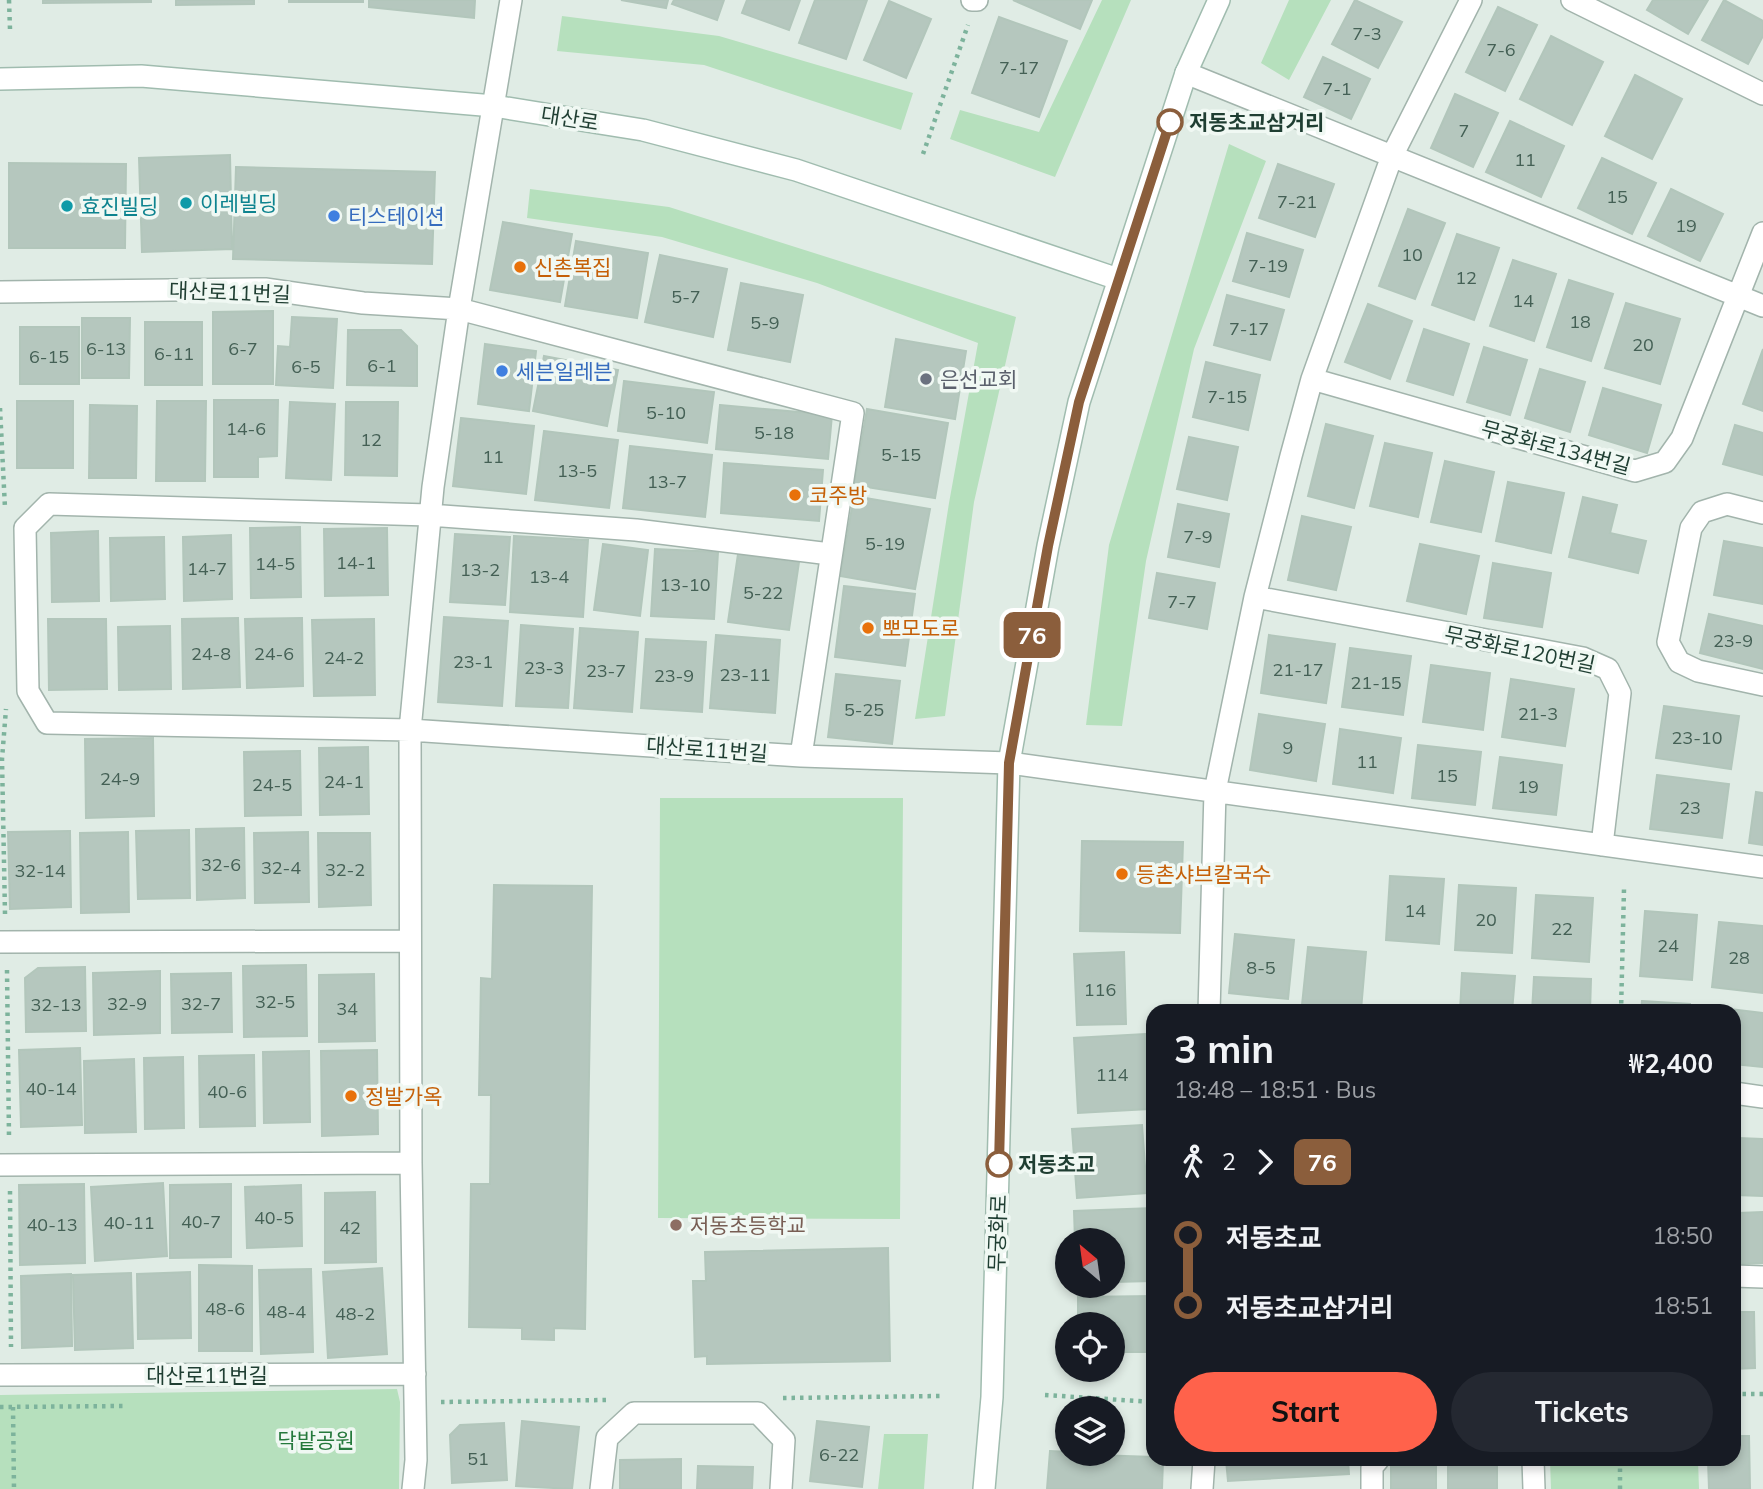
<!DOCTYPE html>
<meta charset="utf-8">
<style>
body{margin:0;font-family:Mulish,"Noto Sans KR",sans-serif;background:#242831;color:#f1f3f6;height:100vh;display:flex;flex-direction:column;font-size:26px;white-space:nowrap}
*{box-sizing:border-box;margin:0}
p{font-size:23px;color:#9ea1a6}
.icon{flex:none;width:38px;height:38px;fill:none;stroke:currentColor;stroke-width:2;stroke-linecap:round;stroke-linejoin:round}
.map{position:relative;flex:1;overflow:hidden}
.panel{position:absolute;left:1146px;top:1004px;width:595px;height:462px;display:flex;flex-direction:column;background:#171b24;border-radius:21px;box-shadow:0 4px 10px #0003}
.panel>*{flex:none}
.badge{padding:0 14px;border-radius:10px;font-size:24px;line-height:46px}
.needle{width:46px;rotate:331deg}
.tools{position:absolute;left:1055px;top:1228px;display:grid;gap:14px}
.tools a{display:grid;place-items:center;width:70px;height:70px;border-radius:50%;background:#171b24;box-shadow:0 4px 10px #0003;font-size:35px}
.map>.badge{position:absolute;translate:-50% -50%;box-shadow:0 0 0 4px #fff}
.legs{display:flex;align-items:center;gap:10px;height:77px;padding:0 28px;font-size:23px}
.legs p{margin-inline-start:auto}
.summary{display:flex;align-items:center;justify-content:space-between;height:119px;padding:0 28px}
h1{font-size:38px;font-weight:700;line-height:52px}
.button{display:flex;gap:14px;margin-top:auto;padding:14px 28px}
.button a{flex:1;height:80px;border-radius:42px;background:#ff624b;color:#111;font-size:28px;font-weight:700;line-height:80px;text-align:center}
.button a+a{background:#242831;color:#f1f3f6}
ul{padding:0 28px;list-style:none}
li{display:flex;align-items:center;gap:24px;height:70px;font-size:26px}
li i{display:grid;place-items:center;width:10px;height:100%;margin:0 9px;background:currentColor}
li i::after{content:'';width:18px;height:18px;margin:-9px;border:5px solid;border-radius:50%;background:#171b24}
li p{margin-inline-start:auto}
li:first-child i{background:linear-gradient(#0000 50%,currentColor 0)}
li:last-child i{background:linear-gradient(currentColor 50%,#0000 0)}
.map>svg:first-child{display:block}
.green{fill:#b6e0bd}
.building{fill:#b5c7be;stroke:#b2c6bb;stroke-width:2}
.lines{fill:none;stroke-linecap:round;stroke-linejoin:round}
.minor-casing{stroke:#a2b4ac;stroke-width:24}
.secondary-casing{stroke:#a0bcaf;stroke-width:24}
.path{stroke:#7db39c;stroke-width:4.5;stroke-dasharray:3.5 5;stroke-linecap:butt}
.minor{stroke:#fff;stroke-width:21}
.secondary{stroke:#fff;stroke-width:21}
.line-1-casing{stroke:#fff;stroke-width:16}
.line-1{stroke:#8b5e3c;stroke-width:10}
.stop-1-dot{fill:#fff;stroke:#8b5e3c;stroke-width:3.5}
.culture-dot{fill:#0f9aa8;stroke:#f0f8f3;stroke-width:2.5}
.shop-dot{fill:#3f7fe0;stroke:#f0f8f3;stroke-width:2.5}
.food-dot{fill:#e8710a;stroke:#f0f8f3;stroke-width:2.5}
.worship-dot{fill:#6b7280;stroke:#f0f8f3;stroke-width:2.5}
.education-dot{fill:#8d6e63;stroke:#f0f8f3;stroke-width:2.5}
.labels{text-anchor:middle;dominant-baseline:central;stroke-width:7;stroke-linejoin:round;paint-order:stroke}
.number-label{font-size:18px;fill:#446055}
.street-label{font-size:21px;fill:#1f3e32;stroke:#f0f8f3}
.stop-label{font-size:21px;font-weight:bold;fill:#1f3e32;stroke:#f0f8f3;text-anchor:start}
.culture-label{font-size:21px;fill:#0d838f;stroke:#f0f8f3;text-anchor:start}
.shop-label{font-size:21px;fill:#366cbe;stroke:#f0f8f3;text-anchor:start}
.food-label{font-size:21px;fill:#c56008;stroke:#f0f8f3;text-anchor:start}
.worship-label{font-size:21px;fill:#5b616d;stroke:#f0f8f3;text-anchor:start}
.education-label{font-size:21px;fill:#785e54;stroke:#f0f8f3;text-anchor:start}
.park-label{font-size:21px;fill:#25793c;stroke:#f0f8f3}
</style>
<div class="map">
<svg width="1763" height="1489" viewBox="0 0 1763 1489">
<rect width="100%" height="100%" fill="#e0ece5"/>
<!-- green -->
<path class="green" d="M1102 0H1131L1055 177 950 139 960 110 1039 132Z
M1289 0H1331L1289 80 1261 63Z
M562 16 719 36 913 93 901 130 704 65 557 51Z
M1229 144 1266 161 1194 349 1146 561 1122 726 1086 725 1109 545Z
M530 189 669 207 1016 317 974 502 945 716 915 719 949 503 978 343 817 283 662 237 527 218Z
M660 798H903L900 1219 658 1218Z
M397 1389 400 1402 399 1489H0V1395Z
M884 1434H928L924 1489H878Z
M1550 1460H1698L1699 1489H1551Z"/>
<!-- building -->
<path class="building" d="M43 0H151V2L43 3Z
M176 0H254V4L176 5Z
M289 0H363V2H289Z
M369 0H475L474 18 369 7Z
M621 0H668L666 8Z
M674 0H724L717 20 672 4Z
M747 0H800L789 30 742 13Z
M815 0H867L846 59 799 43Z
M1013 0H1092L1080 29Z
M1355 0 1402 22 1378 68 1332 44Z
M1653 0H1708L1688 34 1647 10Z
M1724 0 1763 21V36L1748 64 1702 40Z
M889 1 931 19 906 78 864 60Z
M1498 7 1537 25 1505 91 1466 72Z
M999 17 1067 41 1039 117 972 93Z
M1551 36 1603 62 1572 125 1520 99Z
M1323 57 1370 79 1351 119 1304 97Z
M1635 75 1682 99 1652 159 1605 136Z
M1455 94 1498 113 1473 167 1431 148Z
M1510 121 1564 146 1541 197 1486 172Z
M230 155 232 249 142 252 139 158Z
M1602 158 1656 183 1632 234 1578 208Z
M9 163 126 164 125 248H9Z
M1278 164 1334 184 1315 237 1259 218Z
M236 167 435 172 432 264 233 259Z
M1671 189 1723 214 1700 261 1648 236Z
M1408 209 1445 223 1415 299 1379 286Z
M503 222 572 234 560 302 490 290Z
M1247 233 1303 250 1289 297 1233 281Z
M1457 234 1499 248 1474 320 1432 305Z
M576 241 648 253 637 318 565 306Z
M660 255 727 269 713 337 645 322Z
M1513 260 1556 274 1534 341 1490 326Z
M1569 280 1613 294 1591 361 1547 347Z
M741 283 803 295 790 362 728 350Z
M1227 295 1284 310 1270 360 1214 345Z
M1626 303 1680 319 1660 384 1605 368Z
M1368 304 1412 321 1390 379 1345 362Z
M273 311V384H213V312Z
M292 317 337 319 333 388 276 385 278 346 290 347Z
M82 318H130L129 378H82Z
M145 322H202V385H145Z
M20 327H79V384H20Z
M1424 329 1469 344 1453 395 1407 381Z
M348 330H401L417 346V386L347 385Z
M896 339 966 351 955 419 885 407Z
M485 344 536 351 529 411 478 404Z
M1484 347 1527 360 1510 415 1467 402Z
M1763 349V411L1743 404Z
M544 356 618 370 607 426 533 411Z
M1206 362 1260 375 1248 430 1193 417Z
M1540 369 1585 382 1570 432 1525 418Z
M624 381 714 392 707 443 618 431Z
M1603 388 1661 405 1647 453 1589 435Z
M214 400H278L277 456 258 457V477H214Z
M17 401H73V468H17Z
M157 401H206L205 481H156Z
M290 402 335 404 331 480 286 478Z
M346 402H398L397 476 345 475Z
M90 405 137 406 136 478H89Z
M720 405 832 415 828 459 716 449Z
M867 409 948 423 935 498 854 485Z
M461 418 534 426 526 494 453 486Z
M1326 424 1373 436 1354 508 1308 496Z
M1735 425 1763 433V475L1723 464Z
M544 431 618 440 609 508 535 500Z
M1189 437 1238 447 1227 500 1177 489Z
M1385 443 1432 453 1418 517 1370 506Z
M630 446 712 455 705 517 623 508Z
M1445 461 1494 472 1481 532 1431 522Z
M724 463 823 470 819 521 721 513Z
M1508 482 1564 493 1551 553 1496 541Z
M854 496 930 509 915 589 840 576Z
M1583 497 1617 505 1610 533 1646 541 1638 573 1569 557Z
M1178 504 1229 514 1219 567 1168 557Z
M1302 516 1351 527 1336 590 1288 580Z
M300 527 301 597 251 598 250 528Z
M387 528 388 595 325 596 324 529Z
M98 531 99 601 52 602 51 533Z
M455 534 510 537 505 605 450 602Z
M231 535 232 599 184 601 183 537Z
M514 536 588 540 583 617 510 612Z
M164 537 165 599 111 601 110 538Z
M1724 541 1763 548V604L1714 595Z
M603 544 648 550 640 616 594 610Z
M1420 544 1479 556 1466 614 1407 601Z
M655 549 718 552 714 619 651 616Z
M738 554 799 562 789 630 728 622Z
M1493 563 1551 573 1542 627 1484 618Z
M1157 573 1215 583 1207 629 1149 618Z
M844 586 915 594 905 666 835 657Z
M1709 614 1763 626V669L1700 653Z
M444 617 508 621 502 706 438 702Z
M238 618 240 687 183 689 182 619Z
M302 618 303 686 247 688 245 619Z
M48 619H106L107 689 49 690Z
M374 619 375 695 314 696 312 620Z
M521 625 573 629 568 708 516 706Z
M170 626 171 689 119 690 118 627Z
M580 628 638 632 632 712 574 708Z
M716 635 780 640 775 713 710 708Z
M1269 635 1335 644 1326 703 1261 693Z
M646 639 706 642 702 712 641 708Z
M1350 648 1411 656 1403 715 1342 707Z
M1431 665 1490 673 1483 730 1423 722Z
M836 674 900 681 892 744 828 737Z
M1511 679 1574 689 1565 746 1502 737Z
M1664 706 1739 716 1731 769 1656 758Z
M1259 714 1325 724 1316 781 1250 770Z
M1340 729 1401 738 1393 793 1333 784Z
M153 738 154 816 86 818 85 739Z
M1418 745 1481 752 1475 805 1412 798Z
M368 747 369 814 320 815 319 748Z
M300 751 301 815 245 816 244 752Z
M1500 757 1562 765 1556 815 1493 808Z
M1657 775 1729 784 1722 838 1650 829Z
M1756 792 1763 793V845L1749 843Z
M244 828 245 898 197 900 196 829Z
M189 830 190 898 138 899 136 831Z
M70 831 71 907 10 909 8 832Z
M128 832 129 912 81 913 80 833Z
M308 832 309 902 255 903 254 833Z
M318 833H370L371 905 319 907Z
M1082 841 1183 842 1180 933 1080 931Z
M1390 876 1444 879 1439 944 1386 940Z
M494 885 592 886 585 1329 554 1328V1340L522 1339V1328L469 1327 471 1184H490L491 1095H479L481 978 492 979Z
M1459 885 1516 888 1512 953 1455 950Z
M1536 895 1593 898 1589 962 1532 958Z
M1645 911 1697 915 1692 980 1640 976Z
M1719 922 1763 926V993L1712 987Z
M1235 934 1294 940 1288 999 1229 993Z
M1308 947 1366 952 1361 1010 1302 1005Z
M1124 952 1126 1024 1077 1025 1074 954Z
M306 965 307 1036 244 1037 243 966Z
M85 967 86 1031 26 1032 25 978 38 968Z
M160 971V1033L94 1035 93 973Z
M231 973 232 1032 172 1033 171 974Z
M1462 973 1515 976 1512 1012H1460Z
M374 974 375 1041 319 1042V975Z
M1534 977 1591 979 1590 1012H1532Z
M1642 1001 1690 1004V1012H1641Z
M1713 1007 1763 1013V1067L1734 1064V1012H1712Z
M1145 1034 1149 1109 1078 1113 1074 1038Z
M80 1048 82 1125 21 1127 19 1050Z
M377 1050 378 1134 322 1136 321 1051Z
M309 1051 310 1122 264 1123 263 1052Z
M254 1055 255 1126 200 1127 199 1056Z
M183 1057 184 1128 145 1129 144 1058Z
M134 1059 136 1132 85 1133 84 1061Z
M1142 1125 1147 1193 1077 1198 1072 1129Z
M1738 1138 1763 1139V1196L1736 1195Z
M163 1183 167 1256 95 1261 91 1187Z
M84 1184 85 1263 20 1265 19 1185Z
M231 1184V1257L170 1258V1185Z
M301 1185 302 1246 247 1248 245 1187Z
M375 1192 376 1262 325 1263V1193Z
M1153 1208V1281L1113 1282V1241H1075L1074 1211Z
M1763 1212V1263L1741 1264 1739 1213Z
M888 1248 890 1361 707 1364V1356L695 1357 693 1281H706L705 1252Z
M199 1265 252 1266V1351H199Z
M382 1268 387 1354 328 1358 323 1272Z
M311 1269 313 1352 261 1354 259 1270Z
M190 1272 191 1338 138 1339 137 1274Z
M131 1273 133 1348 75 1350 73 1275Z
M71 1274 72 1346 22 1348 21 1276Z
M1153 1296V1352H1113V1325H1078V1297Z
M1734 1312H1754L1755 1368 1734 1369Z
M522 1421 579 1427 572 1489 516 1486Z
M817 1421 869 1427 862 1487 810 1481Z
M504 1423 507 1480 452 1483 450 1435 460 1425Z
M1734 1436H1749L1750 1489H1709L1708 1460H1734Z
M1050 1451 1068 1452V1454L1153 1457V1460H1163L1162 1489H1047Z
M681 1459V1489H620V1460Z
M1226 1460H1348L1349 1474 1228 1481Z
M1448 1465H1497V1489H1448Z
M698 1466 753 1467 752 1489H697Z
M1436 1466V1489H1391V1467Z"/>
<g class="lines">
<defs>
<path id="minor" d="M972 0H977
M1572 0 1763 94
M1186 73 1763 306
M0 292 265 289 363 303 459 309 853 413 801 756 410 730 47 723 28 691 25 528 49 504 429 515 636 530 830 554
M1312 379 1635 471 1665 462 1682 438 1763 233
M1763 513 1727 504 1702 512 1691 528 1668 642 1679 662 1698 671 1763 685
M1255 597 1583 658 1608 669 1620 693 1602 845
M801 756 1009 763 1763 867
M0 942 409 941
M1209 1012 1215 791 1255 597 1291 456 1312 379 1392 156 1471 0
M1734 1093 1763 1097
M0 1165 411 1163
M1734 1276 1763 1277
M0 1375 415 1374
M1533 1460 1534 1489
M413 1489 416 1460 411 1163 410 730 433 487 459 309 511 0
M601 1489 607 1438 634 1413H758L784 1440 781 1489
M1202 1489 1204 1460
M1372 1489V1467L1378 1460"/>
<path id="secondary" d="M0 79 141 76 494 106 643 130 796 170 1118 279
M984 1489 992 1397 1009 763 1048 546 1079 402 1186 73 1219 0"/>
</defs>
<!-- minor casing -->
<use href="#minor" class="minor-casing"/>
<!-- secondary casing -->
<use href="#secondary" class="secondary-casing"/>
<!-- path -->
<path class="path" d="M9 0 10 29
M923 154 968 25
M0 408 5 508
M5 914 2 759 6 709
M7 970 9 1137
M1621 1012 1624 889
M10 1191 11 1347
M1734 1394H1763
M1045 1395 1153 1402
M783 1398 940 1396
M441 1402 606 1400
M0 1407 125 1406
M13 1407 14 1489
M1620 1460V1489"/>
<!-- minor -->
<use href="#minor" class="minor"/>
<!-- secondary -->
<use href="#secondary" class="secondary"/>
</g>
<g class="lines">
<defs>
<path id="line-1" d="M999 1164 1009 763 1048 546 1079 402 1170 122"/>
</defs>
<!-- line-1 casing -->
<use href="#line-1" class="line-1-casing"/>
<!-- line-1 -->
<use href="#line-1" class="line-1"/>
</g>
<!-- markers -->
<g class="stop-1-dot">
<circle cx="1170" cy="122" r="12"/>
<circle cx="999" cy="1164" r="12"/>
</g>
<g class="culture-dot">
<circle cx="186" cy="203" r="7"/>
<circle cx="67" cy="206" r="7"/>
</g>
<g class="shop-dot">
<circle cx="334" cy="216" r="7"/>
<circle cx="502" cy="371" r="7"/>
</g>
<g class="food-dot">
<circle cx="520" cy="267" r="7"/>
<circle cx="795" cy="495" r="7"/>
<circle cx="868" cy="628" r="7"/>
<circle cx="1122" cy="874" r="7"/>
<circle cx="351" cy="1096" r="7"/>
</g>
<circle class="worship-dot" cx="926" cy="379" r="7"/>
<circle class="education-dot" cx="676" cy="1225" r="7"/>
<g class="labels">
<!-- number labels -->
<g class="number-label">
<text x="1367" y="33">7-3</text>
<text x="1501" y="49">7-6</text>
<text x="1019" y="67">7-17</text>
<text x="1337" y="88">7-1</text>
<text x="1464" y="130">7</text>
<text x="1525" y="159">11</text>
<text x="1617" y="196">15</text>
<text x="1297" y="201">7-21</text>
<text x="1686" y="225">19</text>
<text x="1412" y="254">10</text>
<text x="1268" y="265">7-19</text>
<text x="1466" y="277">12</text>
<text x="686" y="296">5-7</text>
<text x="1523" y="300">14</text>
<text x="1580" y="321">18</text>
<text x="765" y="322">5-9</text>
<text x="1249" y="328">7-17</text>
<text x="1643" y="344">20</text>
<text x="106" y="348">6-13</text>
<text x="243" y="348">6-7</text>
<text x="174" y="353">6-11</text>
<text x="49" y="356">6-15</text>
<text x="382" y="365">6-1</text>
<text x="306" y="366">6-5</text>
<text x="1227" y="396">7-15</text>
<text x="666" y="412">5-10</text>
<text x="246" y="428">14-6</text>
<text x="774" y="432">5-18</text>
<text x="371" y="439">12</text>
<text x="901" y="454">5-15</text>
<text x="493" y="456">11</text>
<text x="577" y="470">13-5</text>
<text x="667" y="481">13-7</text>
<text x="1198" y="536">7-9</text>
<text x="885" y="543">5-19</text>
<text x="356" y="562">14-1</text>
<text x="275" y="563">14-5</text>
<text x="207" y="568">14-7</text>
<text x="480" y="569">13-2</text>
<text x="549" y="576">13-4</text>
<text x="685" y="584">13-10</text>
<text x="763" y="592">5-22</text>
<text x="1182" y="601">7-7</text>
<text x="1733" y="640">23-9</text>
<text x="211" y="653">24-8</text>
<text x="274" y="653">24-6</text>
<text x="344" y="657">24-2</text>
<text x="473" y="661">23-1</text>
<text x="544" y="667">23-3</text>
<text x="1298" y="669">21-17</text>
<text x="606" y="670">23-7</text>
<text x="745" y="674">23-11</text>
<text x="674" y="675">23-9</text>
<text x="1376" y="682">21-15</text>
<text x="864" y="709">5-25</text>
<text x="1538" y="713">21-3</text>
<text x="1697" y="737">23-10</text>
<text x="1288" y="747">9</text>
<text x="1367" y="761">11</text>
<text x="1447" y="775">15</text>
<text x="120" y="778">24-9</text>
<text x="344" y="781">24-1</text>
<text x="272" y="784">24-5</text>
<text x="1528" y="786">19</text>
<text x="1690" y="807">23</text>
<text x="221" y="864">32-6</text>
<text x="281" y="867">32-4</text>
<text x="345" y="869">32-2</text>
<text x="40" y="870">32-14</text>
<text x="1415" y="910">14</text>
<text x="1486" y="919">20</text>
<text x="1562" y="928">22</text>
<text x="1668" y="945">24</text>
<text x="1739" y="957">28</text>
<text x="1261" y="967">8-5</text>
<text x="1100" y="989">116</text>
<text x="275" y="1001">32-5</text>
<text x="127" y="1003">32-9</text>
<text x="201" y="1003">32-7</text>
<text x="56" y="1004">32-13</text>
<text x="347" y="1008">34</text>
<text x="1112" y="1074">114</text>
<text x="51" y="1088">40-14</text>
<text x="227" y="1091">40-6</text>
<text x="274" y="1217">40-5</text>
<text x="201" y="1221">40-7</text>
<text x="129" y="1222">40-11</text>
<text x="52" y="1224">40-13</text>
<text x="350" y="1227">42</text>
<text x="225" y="1308">48-6</text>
<text x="286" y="1311">48-4</text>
<text x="355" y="1313">48-2</text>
<text x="839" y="1454">6-22</text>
<text x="478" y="1458">51</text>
</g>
<!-- street labels -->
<g class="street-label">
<text transform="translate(570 118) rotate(9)">대산로</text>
<text transform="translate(230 292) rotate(2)">대산로11번길</text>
<text transform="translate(1556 447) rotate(15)">무궁화로134번길</text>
<text transform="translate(1520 649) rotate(12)">무궁화로120번길</text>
<text transform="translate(707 749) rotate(4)">대산로11번길</text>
<text transform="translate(997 1233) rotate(-88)">무궁화로</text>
<text x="207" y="1375">대산로11번길</text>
</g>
<!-- stop labels -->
<g class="stop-label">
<text x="1189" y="122">저동초교삼거리</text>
<text x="1018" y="1164">저동초교</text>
</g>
<!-- culture labels -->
<g class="culture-label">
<text x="200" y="203">이레빌딩</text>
<text x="81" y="206">효진빌딩</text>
</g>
<!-- shop labels -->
<g class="shop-label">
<text x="348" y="216">티스테이션</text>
<text x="516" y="371">세븐일레븐</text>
</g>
<!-- food labels -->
<g class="food-label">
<text x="534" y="267">신촌복집</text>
<text x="809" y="495">코주방</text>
<text x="882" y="628">뽀모도로</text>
<text x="1136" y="874">등촌샤브칼국수</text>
<text x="365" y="1096">정발가옥</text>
</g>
<!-- worship labels -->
<g class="worship-label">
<text x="940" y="379">은선교회</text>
</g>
<!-- education labels -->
<g class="education-label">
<text x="690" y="1225">저동초등학교</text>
</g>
<!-- park labels -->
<g class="park-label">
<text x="316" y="1440">닥밭공원</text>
</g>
</g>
</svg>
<div class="tools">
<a><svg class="needle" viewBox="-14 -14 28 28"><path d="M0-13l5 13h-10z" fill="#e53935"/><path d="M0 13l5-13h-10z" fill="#9ea1a6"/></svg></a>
<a><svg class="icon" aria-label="locate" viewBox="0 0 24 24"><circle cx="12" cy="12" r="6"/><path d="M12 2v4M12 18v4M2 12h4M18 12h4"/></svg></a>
<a><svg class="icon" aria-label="layers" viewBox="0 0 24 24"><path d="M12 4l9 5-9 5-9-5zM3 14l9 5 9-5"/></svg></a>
</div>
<b class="badge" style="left:1032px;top:635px;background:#8b5e3c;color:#fff">76</b>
<section class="panel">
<div class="summary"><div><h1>3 min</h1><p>18:48 – 18:51 · Bus</p></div><b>₩2,400</b></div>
<div class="legs"><svg class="icon" aria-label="walk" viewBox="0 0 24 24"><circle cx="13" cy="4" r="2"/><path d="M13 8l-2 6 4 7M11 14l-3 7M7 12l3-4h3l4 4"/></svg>2<svg class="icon" aria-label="forward" viewBox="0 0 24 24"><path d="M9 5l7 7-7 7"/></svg><b class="badge" style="background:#8b5e3c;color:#fff">76</b></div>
<ul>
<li><i style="color:#8b5e3c"></i><b>저동초교</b><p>18:50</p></li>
<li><i style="color:#8b5e3c"></i><b>저동초교삼거리</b><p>18:51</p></li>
</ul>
<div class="button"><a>Start</a><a>Tickets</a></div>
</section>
</div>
